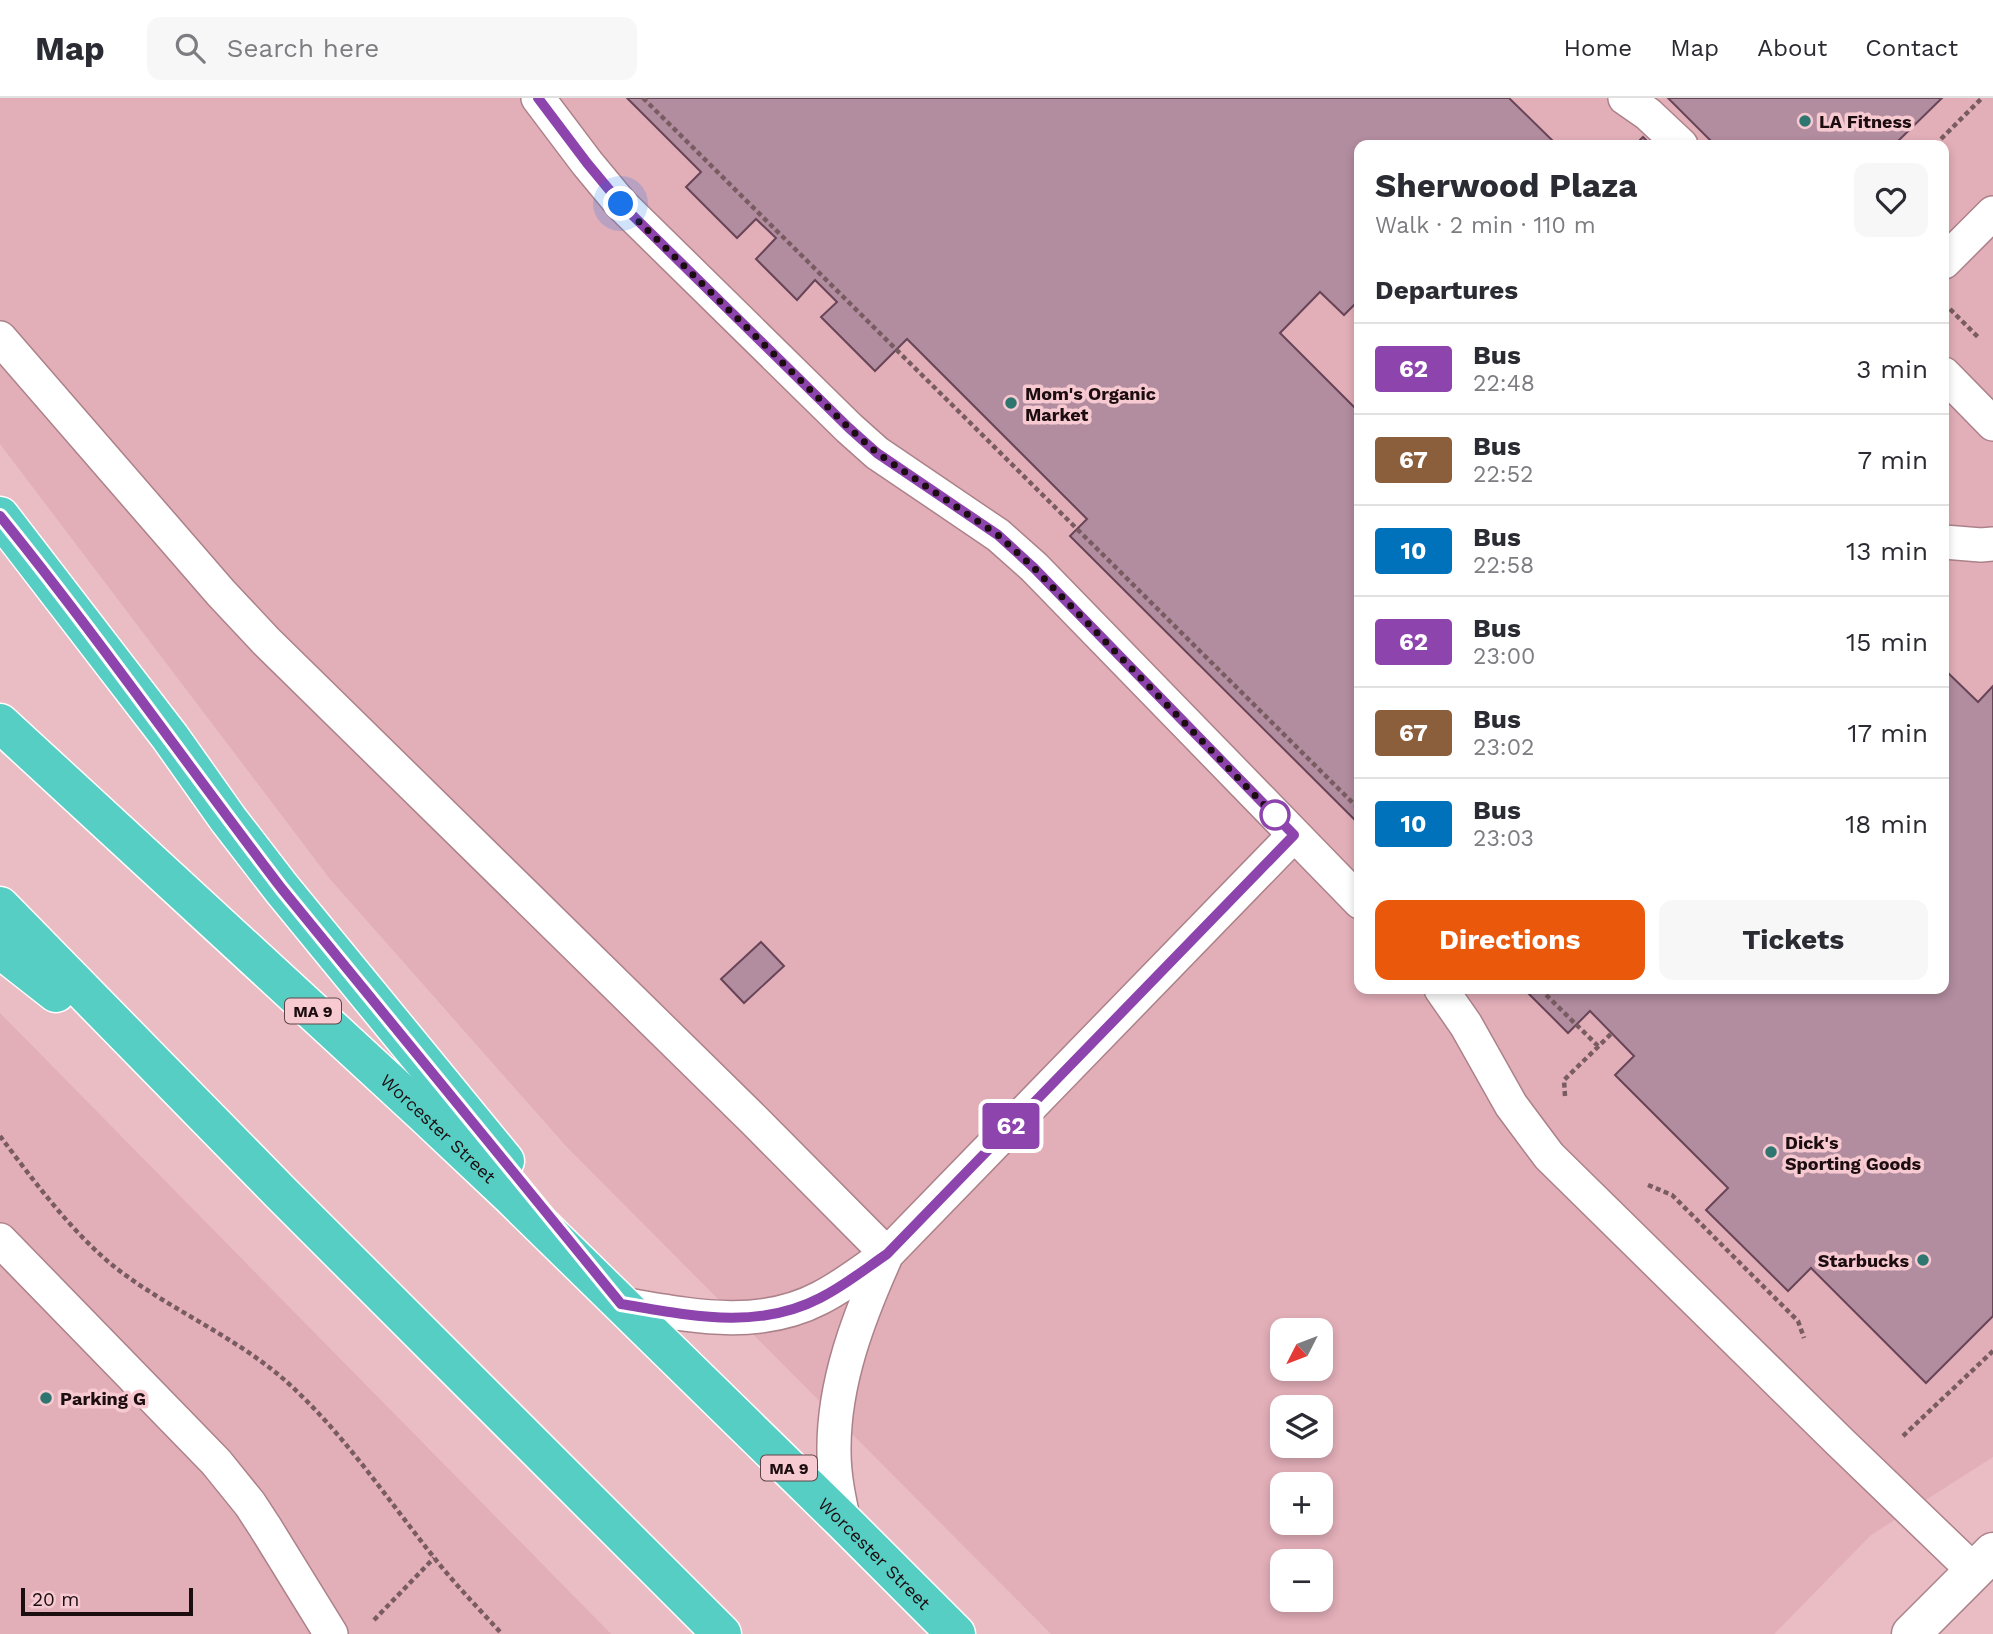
<!DOCTYPE html>
<meta charset="utf-8">
<style>
body{margin:0;font-family:"Work Sans",sans-serif;background:#f7f7f7;color:#2b2b33;height:100vh;display:flex;flex-direction:column;font-size:26px;white-space:nowrap}
*{box-sizing:border-box;margin:0}
p{font-size:23px;color:#7c7c81}
.icon{flex:none;width:38px;height:38px;fill:none;stroke:currentColor;stroke-width:2;stroke-linecap:round;stroke-linejoin:round}
.map{position:relative;flex:1;overflow:hidden}
.panel{position:absolute;left:1354px;top:42px;width:595px;height:854px;display:flex;flex-direction:column;background:#fff;border-radius:14px;box-shadow:0 4px 10px #0003}
.panel>*{flex:none}
.badge{padding:0 14px;border-radius:5px;font-size:24px;line-height:46px}
.needle{width:46px;rotate:228deg}
.fabs{position:absolute;left:1270px;top:1220px;display:grid;gap:14px}
.fabs a{display:grid;place-items:center;width:63px;height:63px;border-radius:14px;background:#fff;box-shadow:0 4px 10px #0003;font-size:35px}
.scale{position:absolute;left:21px;bottom:18px;width:172px;box-sizing:border-box;padding-left:7px;border:4px solid #1c0d10;border-top:0;font-size:19px;line-height:24px;white-space:nowrap;color:#1c0d10;-webkit-text-stroke:5px #f7c9d1;paint-order:stroke}
.you{position:absolute;width:35px;height:35px;margin:-18px;border:5px solid #fff;border-radius:50%;background:#1a73e8;box-shadow:0 0 0 10px #1a73e833}
.map>.badge{position:absolute;translate:-50% -50%;box-shadow:0 0 0 4px #fff}
h2{padding:0 21px;font-size:26px;line-height:63px}
.round{display:grid;place-items:center;flex:none;width:74px;height:74px;border-radius:14px;background:#f7f7f7}
.head{display:flex;align-items:center;justify-content:space-between;height:119px;padding:0 21px}
h1{font-size:33px;font-weight:700;line-height:52px}
.button{display:flex;gap:14px;margin-top:auto;padding:14px 21px}
.button a{flex:1;height:80px;border-radius:14px;background:#ea580c;color:#fff;font-size:28px;font-weight:700;line-height:80px;text-align:center}
.button a+a{background:#f7f7f7;color:#2b2b33}
ul{padding:0;list-style:none}
li{display:flex;align-items:center;gap:21px;height:91px;padding:0 21px;border-top:2px solid #e1e1e2}
li div{flex:1}
li b{display:block;font-size:26px}
li em{font-style:normal}
li .badge{min-width:77px;font-weight:700;text-align:center}
header{display:flex;align-items:center;gap:42px;box-sizing:border-box;height:98px;padding:0 35px;background:#fff;border-bottom:2px solid #e1e1e2}
header strong{font-size:33px}
nav{display:flex;gap:38px;margin-inline-start:auto;font-size:24px}
.search{width:490px;height:63px;background:#f7f7f7;display:flex;align-items:center;gap:18px;box-sizing:border-box;padding:0 24px;border-radius:14px;color:#7c7c81;font-size:26px}
.map>svg:first-child{display:block}
.built{fill:#e2aeb8;fill-rule:evenodd}
.building{fill:#b28c9f;stroke:#674557;stroke-width:2}
.lines{fill:none;stroke-linecap:round;stroke-linejoin:round}
.service-casing{stroke:#ac828a;stroke-width:36}
.minor-casing{stroke:#ac828a;stroke-width:41}
.trunk-casing{stroke:#fff;stroke-width:41}
.path{stroke:#795c61;stroke-width:4.5;stroke-dasharray:5 3.5;stroke-linecap:butt}
.service{stroke:#fff;stroke-width:33}
.minor{stroke:#fff;stroke-width:38}
.trunk{stroke:#56cec4;stroke-width:38}
.line-casing{stroke:#fff;stroke-width:16}
.line{stroke:#8e44ad;stroke-width:10}
.walk{stroke:#1c0d10;stroke-width:7;stroke-dasharray:0 12.6}
.poi-dot{fill:#2e766f;stroke:#f7c9d1;stroke-width:2.5}
.stop-dot{fill:#fff;stroke:#8e44ad;stroke-width:3.5}
.labels{text-anchor:middle;dominant-baseline:central;stroke-width:7;stroke-linejoin:round;paint-order:stroke}
.shield{fill:#f7c9d1;stroke:#5e454a;stroke-width:2}
.shield-label{font-size:16px;font-weight:bold;fill:#1c0d10}
.poi-label{font-size:18px;font-weight:bold;fill:#1c0d10;stroke:#f7c9d1;text-anchor:start}
.street-label{font-size:18px;fill:#1c0d10;stroke:#f7c9d1}
</style>
<header>
<strong>Map</strong>
<div class="search"><svg class="icon" aria-label="search" viewBox="0 0 24 24"><circle cx="10" cy="10" r="6"/><path d="M15 15l6 6"/></svg>Search here</div>
<nav><a>Home</a><a>Map</a><a>About</a><a>Contact</a></nav>
</header>
<div class="map">
<svg width="1993" height="1536" viewBox="0 0 1993 1536">
<rect width="100%" height="100%" fill="#eabcc4"/>
<!-- built -->
<path class="built" d="M0 0H1993V1359L1871 1437 1774 1536H1051L566 1048 330 781 0 346ZM1360 47H1944V891H1360ZM1283 1232H1321V1270H1283ZM1283 1309H1321V1348H1283ZM1283 1386H1321V1424H1283ZM1283 1463H1321V1502H1283Z
M0 915 611 1536H0Z"/>
<!-- building -->
<path class="building" d="M627 0H1509L1557 47H1360V201L1344 217 1320 194 1280 235 1360 315V727L1070 438 1087 421 907 241 875 273 821 219 837 204 815 182 797 202 756 161 776 140 756 121 737 140 686 89 701 74Z
M1668 0H1942L1894 47H1869L1867 45 1865 47H1715Z
M1643 39 1651 47H1635Z
M1944 571 1978 604 1993 588V1218L1926 1285 1811 1170 1788 1193 1706 1112 1728 1090 1615 977 1634 958 1590 913 1568 935 1524 891H1944Z
M761 844 784 868 744 905 721 881Z"/>
<g class="lines">
<defs>
<path id="service" d="M538 0 587 65 621 106 849 330 877 355 998 437 1034 469 1360 804
M1625 0 1648 16 1681 47
M1944 164 1993 115
M0 240 221 495 266 543 754 1022 887 1156
M1944 276 1993 326
M1944 444 1981 447 1993 446
M1441 891 1466 927 1511 1007 1549 1058 1840 1344 1974 1473
M0 1142 216 1364 250 1406 265 1429 331 1536
M621 1206C688 1217 757 1233 820 1200 844 1188 865 1171 887 1156L1294 737
M844 1424C839 1401 834 1378 834 1354 833 1285 859 1218 887 1156"/>
<path id="minor" d="M1911 1536 1993 1454"/>
<g id="trunk">
<path d="M0 418 170 639 228 721 282 791 505 1063"/>
<path id="s1" d="M0 625 423 1015 510 1097 844 1424 956 1536"/>
<path d="M0 808 281 1095 722 1536"/>
<path d="M0 851 56 895"/>
</g>
</defs>
<!-- service casing -->
<use href="#service" class="service-casing"/>
<!-- minor casing -->
<use href="#minor" class="minor-casing"/>
<!-- trunk casing -->
<use href="#trunk" class="trunk-casing"/>
<!-- path -->
<path class="path" d="M643 0 1360 712
M1935 47 1982 0
M1950 211 1978 239
M1540 891 1598 948
M1565 998 1564 982 1611 936
M0 1038C33 1082 73 1136 116 1170 170 1212 237 1239 288 1285 343 1335 386 1399 432 1457 453 1484 478 1510 502 1536
M1648 1087 1672 1097 1798 1223 1804 1240
M1903 1338 1993 1253
M374 1522 434 1460"/>
<!-- service -->
<use href="#service" class="service"/>
<!-- minor -->
<use href="#minor" class="minor"/>
<!-- trunk -->
<use href="#trunk" class="trunk"/>
</g>
<g class="lines">
<defs>
<path id="line" d="M0 418C98 539 187 667 282 791L621 1206C688 1217 757 1233 820 1200 844 1188 865 1171 887 1156L1294 737 1034 470 998 437 877 355 849 330 621 106 587 65 538 0"/>
</defs>
<!-- line casing -->
<use href="#line" class="line-casing"/>
<!-- line -->
<use href="#line" class="line"/>
<!-- walk -->
<path class="walk" d="M621 106 849 330 877 355 998 437 1034 470 1276 719 1275 717"/>
</g>
<!-- markers -->
<g class="poi-dot">
<circle cx="1805" cy="23" r="7"/>
<circle cx="1011" cy="305" r="7"/>
<circle cx="1771" cy="1054" r="7"/>
<circle cx="1923" cy="1162" r="7"/>
<circle cx="46" cy="1300" r="7"/>
</g>
<circle class="stop-dot" cx="1275" cy="717" r="14"/>
<g class="labels">
<!-- shield labels -->
<g class="shield">
<rect x="285" y="900.5" width="56" height="25" rx="5"/>
<rect x="761" y="1357.5" width="56" height="25" rx="5"/>
</g>
<g class="shield-label">
<text x="313" y="913">MA 9</text>
<text x="789" y="1370">MA 9</text>
</g>
<!-- poi labels -->
<g class="poi-label">
<text x="1819" y="23">LA Fitness</text>
<text x="1025" y="295">Mom's Organic<tspan x="1025" dy="21">Market</tspan></text>
<text x="1785" y="1044">Dick's<tspan x="1785" dy="21">Sporting Goods</tspan></text>
<text x="1909" y="1162" text-anchor="end">Starbucks</text>
<text x="60" y="1300">Parking G</text>
</g>
<!-- street labels -->
<g class="street-label">
<text stroke="none"><textPath href="#s1" startOffset="597">Worcester Street</textPath></text>
<text stroke="none"><textPath href="#s1" startOffset="1206">Worcester Street</textPath></text>
</g>
</g>
</svg>
<div class="fabs">
<a><svg class="needle" viewBox="-14 -14 28 28"><path d="M0-13l5 13h-10z" fill="#e53935"/><path d="M0 13l5-13h-10z" fill="#7c7c81"/></svg></a>
<a><svg class="icon" aria-label="layers" viewBox="0 0 24 24"><path d="M12 4l9 5-9 5-9-5zM3 14l9 5 9-5"/></svg></a>
<a>+</a>
<a>−</a>
</div>
<div class="scale">20 m</div>
<div class="you" style="left:621px;top:106px"></div>
<b class="badge" style="left:1011px;top:1028px;background:#8e44ad;color:#fff">62</b>
<section class="panel">
<div class="head"><div><h1>Sherwood Plaza</h1><p>Walk · 2 min · 110 m</p></div><a class="round"><svg class="icon" aria-label="heart" viewBox="0 0 24 24"><path d="M12 20l-8-8c-3-5 5-10 8-4 3-6 11-1 8 4z"/></svg></a></div>
<h2>Departures</h2>
<ul>
<li><span class="badge" style="background:#8e44ad;color:#fff">62</span><div><b>Bus</b><p>22:48</p></div><em>3 min</em></li>
<li><span class="badge" style="background:#8b5e3c;color:#fff">67</span><div><b>Bus</b><p>22:52</p></div><em>7 min</em></li>
<li><span class="badge" style="background:#0072bc;color:#fff">10</span><div><b>Bus</b><p>22:58</p></div><em>13 min</em></li>
<li><span class="badge" style="background:#8e44ad;color:#fff">62</span><div><b>Bus</b><p>23:00</p></div><em>15 min</em></li>
<li><span class="badge" style="background:#8b5e3c;color:#fff">67</span><div><b>Bus</b><p>23:02</p></div><em>17 min</em></li>
<li><span class="badge" style="background:#0072bc;color:#fff">10</span><div><b>Bus</b><p>23:03</p></div><em>18 min</em></li>
</ul>
<div class="button"><a>Directions</a><a>Tickets</a></div>
</section>
</div>
